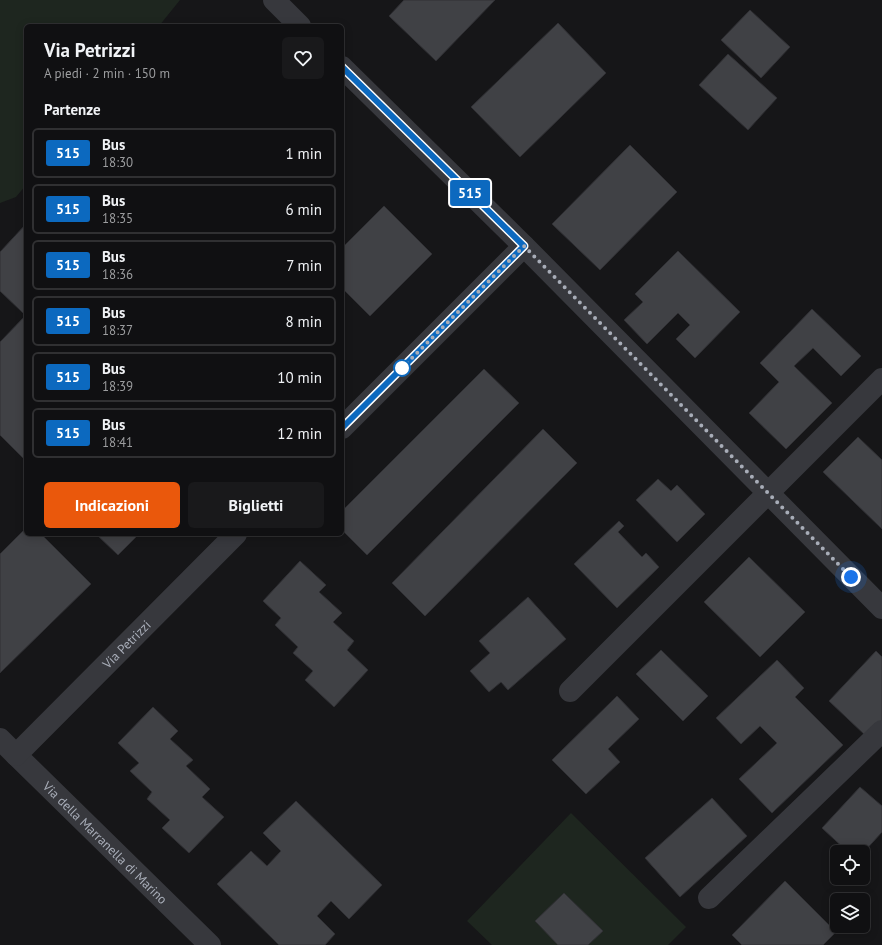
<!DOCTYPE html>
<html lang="it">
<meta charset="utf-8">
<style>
body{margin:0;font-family:"PT Sans",sans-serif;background:#19191b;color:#f1f3f6;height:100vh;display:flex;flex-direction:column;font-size:15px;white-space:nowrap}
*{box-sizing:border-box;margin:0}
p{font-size:13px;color:#9c9d9f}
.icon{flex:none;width:22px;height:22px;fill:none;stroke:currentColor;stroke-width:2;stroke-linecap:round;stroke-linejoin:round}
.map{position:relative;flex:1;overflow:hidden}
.side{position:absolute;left:24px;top:24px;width:320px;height:512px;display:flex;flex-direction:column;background:#101012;border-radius:6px;box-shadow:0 2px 10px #0003,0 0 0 1px #303032}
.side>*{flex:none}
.badge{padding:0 8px;border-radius:3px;font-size:14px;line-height:26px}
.tools{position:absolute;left:830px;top:845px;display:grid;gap:8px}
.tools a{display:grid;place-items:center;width:40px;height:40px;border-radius:6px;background:#101012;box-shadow:0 2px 10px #0003,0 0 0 1px #303032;font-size:20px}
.you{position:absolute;width:20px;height:20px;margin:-10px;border:3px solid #fff;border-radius:50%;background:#1a73e8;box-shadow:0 0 0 6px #1a73e833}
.map>.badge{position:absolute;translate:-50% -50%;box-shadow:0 0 0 2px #fff}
h2{padding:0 20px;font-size:15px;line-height:36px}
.round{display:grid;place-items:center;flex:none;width:42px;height:42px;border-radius:6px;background:#19191b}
.headline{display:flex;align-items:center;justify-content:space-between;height:68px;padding:0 20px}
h1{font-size:19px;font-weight:800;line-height:30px}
.primary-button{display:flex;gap:8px;margin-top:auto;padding:8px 20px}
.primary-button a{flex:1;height:46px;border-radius:6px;background:#ea580c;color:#fff;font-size:16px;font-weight:800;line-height:46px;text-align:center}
.primary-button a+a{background:#19191b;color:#f1f3f6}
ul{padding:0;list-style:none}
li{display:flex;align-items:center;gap:12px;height:50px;margin:0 8px 6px;padding:0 12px;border:2px solid #303032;border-radius:6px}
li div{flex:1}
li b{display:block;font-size:15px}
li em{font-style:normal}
li .badge{min-width:44px;font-weight:700;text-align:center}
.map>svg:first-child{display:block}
.green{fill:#1e261f}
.building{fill:#404145;stroke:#303034}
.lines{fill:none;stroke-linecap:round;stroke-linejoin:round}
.minor{stroke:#37383d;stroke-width:22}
.tertiary{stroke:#37383d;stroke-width:22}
.line-casing{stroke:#fff;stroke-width:9}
.line{stroke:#0c69bf;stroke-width:6}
.walk{stroke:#a8adb8;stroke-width:4;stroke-dasharray:0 7.2}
.stop-dot{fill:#fff;stroke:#0c69bf;stroke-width:2}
.labels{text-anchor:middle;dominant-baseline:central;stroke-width:3;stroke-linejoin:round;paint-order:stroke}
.street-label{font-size:13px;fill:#a8adb8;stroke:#111113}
</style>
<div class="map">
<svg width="882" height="945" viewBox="0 0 882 945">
<rect width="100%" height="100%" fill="#161618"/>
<!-- green -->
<path class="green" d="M0 0H180L159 26H26V185L16 197 0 203Z
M571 813 686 927 668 945H492L467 921Z"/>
<!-- building -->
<path class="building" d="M404 0H495L436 61 389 16Z
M750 10 790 47 761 78 721 40Z
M558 23 606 73 520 157 471 107Z
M728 54 777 98 748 130 699 85Z
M630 145 677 192 600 270 552 224Z
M384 206 432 254 370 316 342 288V248Z
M26 224V310L23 313 0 291V252Z
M678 251 740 312 695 358 676 339 690 325 678 313 647 344 624 320 643 302 635 294Z
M812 309 861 356 841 376 813 348 794 366 832 403 786 449 749 413 779 382 760 363Z
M26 315V461L0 435V342Z
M484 369 519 403 367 555 342 530V511Z
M543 429 577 463 425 616 392 583Z
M858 437 882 460V529L823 472Z
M658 479 671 491 677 485 705 514 677 542 636 500Z
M619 521 624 526 618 532 642 557 646 553 659 567 617 608 574 564Z
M26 528V534H41L91 584 0 673V554Z
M96 534H139L118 555Z
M749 557 805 612 760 657 704 602Z
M300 561 326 585 319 592 342 613 333 622 354 641 347 650 368 670 334 707 305 680 313 671 293 653 298 647 275 625 281 618 263 601Z
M528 597 566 639 508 690 501 682 489 692 470 671 490 653 479 641Z
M661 650 708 696 683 721 636 674Z
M876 651 882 657V720L866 736 829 701Z
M777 660 804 688 795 697 843 745 772 813 739 779 777 743 760 726 741 744 716 718Z
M617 696 639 719 608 749 620 762 586 794 552 760Z
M153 707 178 731 170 739 193 760 186 766 210 789 202 797 224 817 189 853 162 828 170 820 147 799 152 792 130 771 139 763 118 743Z
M860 787 882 806V832L863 853 848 852 822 828Z
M712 798 747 836 680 897 645 858Z
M296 801 382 885 349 919 331 901 317 916 335 934 325 945H279L217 884 251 851 267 866 281 851 263 833Z
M785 881 836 932 823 945H742L732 935Z
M564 893 603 931 588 945H558L535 921Z"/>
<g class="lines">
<!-- minor -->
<g class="minor">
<path d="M524 246 882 608"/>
<path d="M570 691 882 379"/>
<path id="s1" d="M16 755 210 945"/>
<path d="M709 898 882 731"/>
</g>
<!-- tertiary -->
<g class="tertiary">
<path d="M274 0 300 26"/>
<path d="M342 67 524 246 342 428"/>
<path id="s2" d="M0 739 16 755 236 534"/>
</g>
</g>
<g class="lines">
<defs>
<path id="line" d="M342 67 524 246 342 428"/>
</defs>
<!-- line casing -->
<use href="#line" class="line-casing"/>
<!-- line -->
<use href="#line" class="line"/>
<!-- walk -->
<path class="walk" d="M402 368 524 246 851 577"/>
</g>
<!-- markers -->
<circle class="stop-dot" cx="402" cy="368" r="8"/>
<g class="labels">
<!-- street labels -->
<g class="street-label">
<text stroke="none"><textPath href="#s2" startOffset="179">Via Petrizzi</textPath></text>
<text stroke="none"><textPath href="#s1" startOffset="125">Via della Marranella di Marino</textPath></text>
</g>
</g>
</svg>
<div class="tools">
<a><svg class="icon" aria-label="locate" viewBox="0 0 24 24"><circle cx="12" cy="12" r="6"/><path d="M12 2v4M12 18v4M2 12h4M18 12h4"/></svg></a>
<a><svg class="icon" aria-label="layers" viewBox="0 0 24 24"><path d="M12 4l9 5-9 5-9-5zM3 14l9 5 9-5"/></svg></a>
</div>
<div class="you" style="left:851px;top:577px"></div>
<b class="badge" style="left:470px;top:193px;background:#0c69bf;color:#fff">515</b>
<section class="side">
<div class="headline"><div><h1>Via Petrizzi</h1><p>A piedi · 2 min · 150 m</p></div><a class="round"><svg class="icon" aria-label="heart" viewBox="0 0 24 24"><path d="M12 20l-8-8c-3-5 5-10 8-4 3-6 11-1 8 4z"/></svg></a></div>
<h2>Partenze</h2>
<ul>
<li><span class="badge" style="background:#0c69bf;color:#fff">515</span><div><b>Bus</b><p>18:30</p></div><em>1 min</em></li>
<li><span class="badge" style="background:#0c69bf;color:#fff">515</span><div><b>Bus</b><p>18:35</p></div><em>6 min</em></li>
<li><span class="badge" style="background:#0c69bf;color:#fff">515</span><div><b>Bus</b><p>18:36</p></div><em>7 min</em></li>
<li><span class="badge" style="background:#0c69bf;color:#fff">515</span><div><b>Bus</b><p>18:37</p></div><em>8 min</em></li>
<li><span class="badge" style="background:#0c69bf;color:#fff">515</span><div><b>Bus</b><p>18:39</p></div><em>10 min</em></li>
<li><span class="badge" style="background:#0c69bf;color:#fff">515</span><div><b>Bus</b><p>18:41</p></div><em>12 min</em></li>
</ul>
<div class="primary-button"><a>Indicazioni</a><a>Biglietti</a></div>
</section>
</div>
